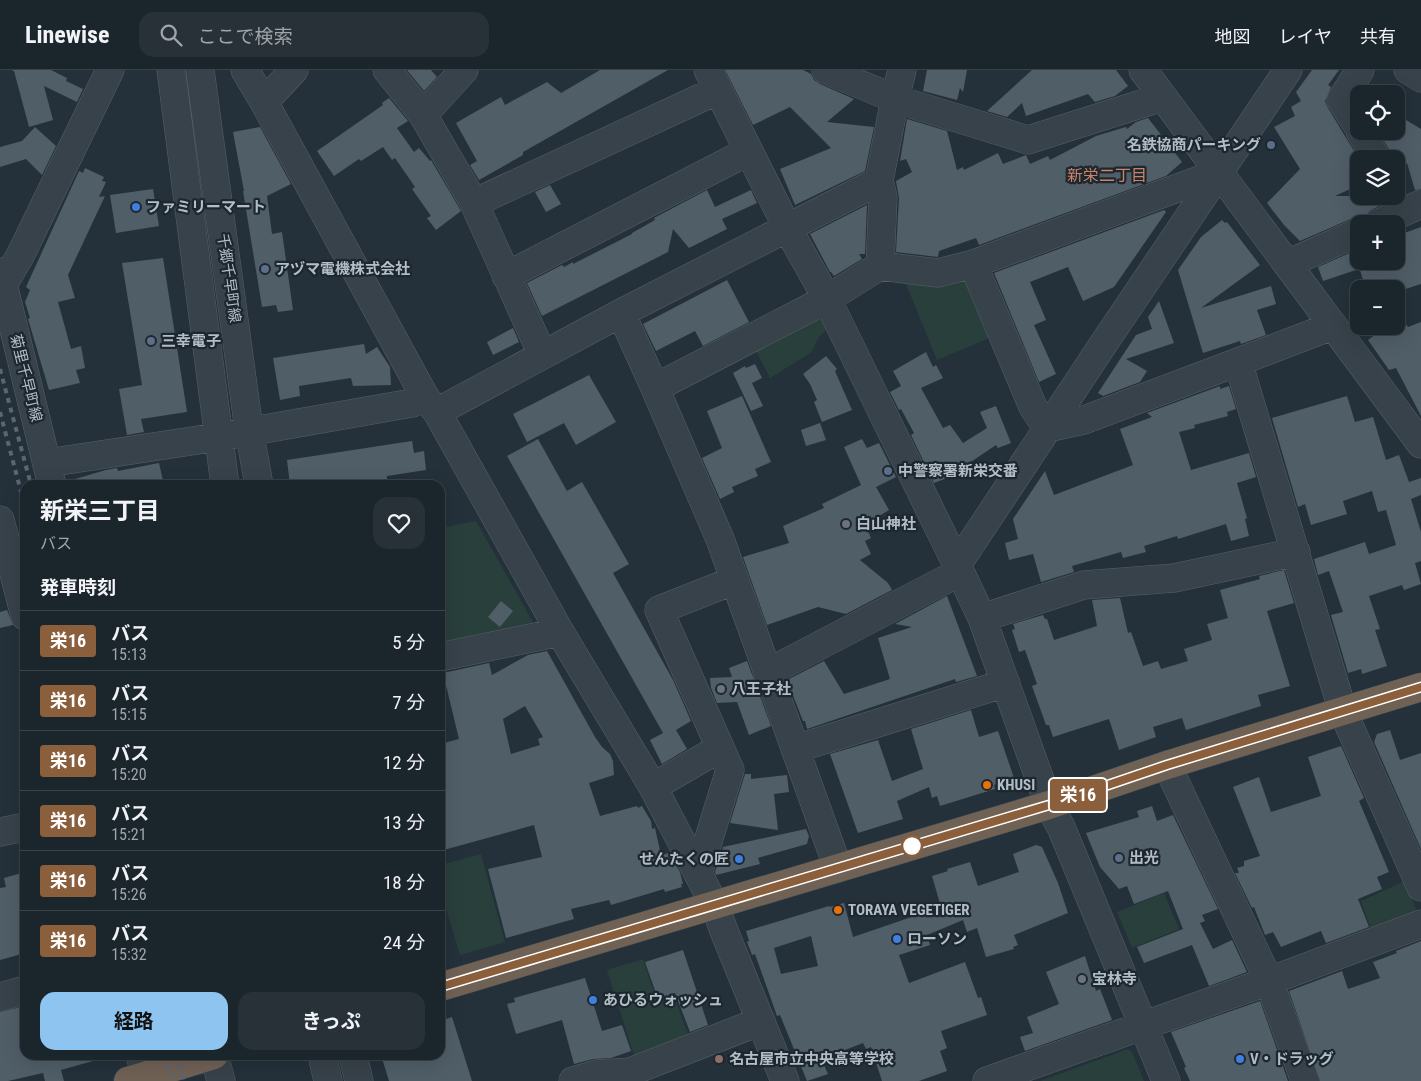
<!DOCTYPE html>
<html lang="ja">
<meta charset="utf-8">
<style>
body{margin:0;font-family:"Roboto Condensed","Noto Sans JP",sans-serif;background:#283138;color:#f1f3f6;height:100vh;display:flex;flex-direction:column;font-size:19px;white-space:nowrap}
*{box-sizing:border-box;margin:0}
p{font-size:16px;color:#a0a5a9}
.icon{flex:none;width:28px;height:28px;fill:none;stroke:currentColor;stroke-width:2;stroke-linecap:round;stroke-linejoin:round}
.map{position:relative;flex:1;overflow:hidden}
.details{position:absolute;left:20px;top:410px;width:425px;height:580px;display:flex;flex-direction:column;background:#1b252c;border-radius:15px;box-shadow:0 5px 20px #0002,0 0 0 1px #394248}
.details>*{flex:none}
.badge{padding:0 10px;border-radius:4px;font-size:18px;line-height:32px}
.fabs{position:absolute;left:1350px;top:15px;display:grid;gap:10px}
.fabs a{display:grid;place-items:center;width:55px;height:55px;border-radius:10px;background:#1b252c;box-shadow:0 5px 20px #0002,0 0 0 1px #394248;font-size:25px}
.map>.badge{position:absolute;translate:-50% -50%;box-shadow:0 0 0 2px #fff}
h2{padding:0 20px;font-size:19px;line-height:45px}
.round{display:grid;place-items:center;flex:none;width:52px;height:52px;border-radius:15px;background:#283138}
.overview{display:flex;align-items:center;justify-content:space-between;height:85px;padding:0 20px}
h1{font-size:24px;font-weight:700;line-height:38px}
.button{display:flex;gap:10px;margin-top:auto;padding:10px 20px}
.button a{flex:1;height:58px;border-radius:15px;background:#8ec4f0;color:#111;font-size:20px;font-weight:700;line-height:58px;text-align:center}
.button a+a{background:#283138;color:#f1f3f6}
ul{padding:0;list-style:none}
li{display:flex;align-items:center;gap:15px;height:60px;padding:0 20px;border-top:1px solid #394248}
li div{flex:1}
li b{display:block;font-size:19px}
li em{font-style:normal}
li .badge{min-width:55px;font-weight:700;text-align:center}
header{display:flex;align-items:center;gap:30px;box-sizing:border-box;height:70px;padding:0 25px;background:#1b252c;border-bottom:1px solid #394248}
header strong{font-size:24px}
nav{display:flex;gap:28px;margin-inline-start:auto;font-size:18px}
.search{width:350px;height:45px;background:#283138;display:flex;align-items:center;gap:12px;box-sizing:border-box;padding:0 18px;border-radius:15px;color:#a0a5a9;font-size:19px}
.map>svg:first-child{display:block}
.green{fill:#293f3c}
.building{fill:#505e68;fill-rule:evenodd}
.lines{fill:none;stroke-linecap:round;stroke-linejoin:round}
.minor-casing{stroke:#566068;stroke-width:29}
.highway-casing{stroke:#434d55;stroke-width:29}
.minor{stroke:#38424a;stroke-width:28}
.highway{stroke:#706155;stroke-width:28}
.rail{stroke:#5a6771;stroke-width:4;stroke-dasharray:5 5;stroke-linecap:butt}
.line-casing{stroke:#fff;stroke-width:11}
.line{stroke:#8b5e3c;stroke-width:8}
.service-dot{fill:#5c6f8a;stroke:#1d272f;stroke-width:2}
.shop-dot{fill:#3f7fe0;stroke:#1d272f;stroke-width:2}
.worship-dot{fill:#6b7280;stroke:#1d272f;stroke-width:2}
.food-dot{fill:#e8710a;stroke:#1d272f;stroke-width:2}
.stop-dot{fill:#fff;stroke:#8b5e3c;stroke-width:2.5}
.education-dot{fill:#8d6e63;stroke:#1d272f;stroke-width:2}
.labels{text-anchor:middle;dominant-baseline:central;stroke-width:4.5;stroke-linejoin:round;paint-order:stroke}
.poi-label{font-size:15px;font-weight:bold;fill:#b3bdc6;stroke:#1d272f;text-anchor:start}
.street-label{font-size:15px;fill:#b3bdc6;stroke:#1d272f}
.neighbourhood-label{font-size:16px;fill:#cc8368;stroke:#1d272f}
</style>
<header>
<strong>Linewise</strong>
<div class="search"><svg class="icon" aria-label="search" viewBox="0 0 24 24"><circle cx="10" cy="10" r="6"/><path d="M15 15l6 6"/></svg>ここで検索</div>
<nav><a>地図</a><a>レイヤ</a><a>共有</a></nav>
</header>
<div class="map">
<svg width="1421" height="1011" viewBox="0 0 1421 1011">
<rect width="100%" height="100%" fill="#24313a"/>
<!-- green -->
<path class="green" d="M903 207H961L971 212 994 266 937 290Z
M821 246 828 258 818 268 812 282 770 308 754 277Z
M476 451 533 552 529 561 440 579V458Z
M481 784 505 872 460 885 440 819V795Z
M1405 811 1416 839 1413 846 1371 860 1361 831Z
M1164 823 1179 859 1132 878 1117 842Z
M643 889 657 932 674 926 691 973 637 995 607 900Z
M1128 979 1132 982 1144 1011H1040Z"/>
<!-- building -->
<path class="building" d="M11 0H51L67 8 66 11 83 19 77 32 44 16 53 50 29 57 14 1Z
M407 0H431L437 7 424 21Z
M600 0H668L523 82V85L479 110 470 95 477 91 456 53 501 27 505 35 547 12 561 23Z
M725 0H803L811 4 814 10 820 14 854 29 827 52 874 57 865 101 795 135 780 99 831 78 790 37 753 55Z
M927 0H967L963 22 960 18 957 30 923 21Z
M1032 0H1116L1128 16 1115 26 1095 32 1088 24 1026 46 1022 33 1007 47 987 41Z
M1312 0H1339L1328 15 1331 17 1325 31 1328 38 1359 89V115L1335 126H1400L1371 140 1363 147 1353 148 1300 171 1284 155 1267 133 1300 99 1274 57 1295 46 1291 37 1301 31 1296 22Z
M389 28 408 51 397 58 414 82 419 78 430 91 431 90 461 141 436 160 427 148 431 146 412 119 415 117 395 88 392 90 383 77 361 91 359 89 334 106 317 81 383 35 382 33Z
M1396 44 1421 59V119L1415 120 1407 93 1397 98 1396 89H1393L1390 81 1378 61H1396Z
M1148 48 1182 92 1166 106 979 175 976 168 939 181 938 187 896 182 899 128 896 111 912 102 906 89 900 91 907 49 947 61 957 100 963 97 964 100 998 83 1003 94 1026 85 1030 94 1048 86 1050 90 1096 66 1126 57 1127 59 1136 52Z
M35 57 56 76 42 105 26 89 0 97V77L22 71Z
M260 57 291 114 267 126 272 164 282 162 293 240 278 242 276 235 262 237 243 121H244L233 62Z
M85 98 104 107 102 111 106 112 99 127 105 126 68 205 75 228 58 232 71 279 81 276 85 298 76 300 80 313 49 320 28 249 30 248 25 232 30 220 26 217 79 101 83 103Z
M550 115 561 134 546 142 535 122Z
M153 119 159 156 116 163 110 125Z
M707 120 715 137 751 120 757 133 722 149 727 159 689 178 673 159 668 182 542 246 527 213 562 195 564 197 573 192V194L632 164V163L655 150 654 148Z
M867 135 865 184H859L862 189 834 206 831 202H830L810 164Z
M1164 140 1166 142 1114 217 1083 231 1068 197 1030 212 1046 250 1034 255 1056 304 1039 312 994 203Z
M1222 150 1225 153 1227 152 1260 195 1201 238 1271 216 1276 234 1257 240 1266 265 1241 274 1240 271 1203 283 1178 200 1201 167Z
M1421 157V214L1396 222V219H1366L1359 197V199L1323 211 1318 197 1359 179V191H1396V166Z
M163 188 187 342 141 349 144 362 127 365 119 319 142 315 122 193Z
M727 210 749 252 703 276 695 261 656 281 643 254Z
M1159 231 1174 273 1126 289 1147 301 1140 312 1103 326 1098 323 1136 265 1152 259 1148 247Z
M1400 247 1408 257 1421 252V346L1396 298 1389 300 1368 270 1387 256H1396V249Z
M513 258 519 272 493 285 487 272Z
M364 274 366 284 377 277 390 297 391 315 353 316 351 308 299 316 300 326 280 330 273 288Z
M926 282 933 297 936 295 943 308 921 318 943 358 950 355 963 373 987 358 980 342 996 336 1011 373 998 378 996 375 947 408 934 413 911 365 914 363 901 339 899 340 890 322 901 316 893 301Z
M826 286 837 299 835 301 852 340 822 352 814 332 817 330 810 314 803 304Z
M755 294 762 308 752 313 763 336 751 341 733 303 745 296 746 298Z
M589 305 616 352 576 375 564 353 527 372 513 344Z
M1220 316V319L1229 316 1236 339 1227 342 1228 346 1194 355 1195 358 1179 362 1191 400 1249 383 1256 407 1237 413 1247 448 1245 449 1249 466 1231 471 1226 454 1178 469 1177 466 1144 476 1146 482 1123 488 1121 482 1072 496 1074 502 1041 512 1033 484 1009 490 1005 473 1018 469 1013 449 1045 401 1054 425 1133 395 1120 359 1152 347 1147 343Z
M742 326 771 392 755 399 758 406 732 417 734 422 720 429 702 388 722 378 707 341Z
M1347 326 1355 352 1373 347 1386 390 1399 385 1409 412 1421 408V425L1411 429 1421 462V491L1415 493 1421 514 1404 520 1402 515 1369 526 1380 559 1375 560 1387 596 1362 604 1361 599 1348 603 1331 545 1343 542 1329 501 1318 505 1314 489 1365 472 1369 484 1396 475 1386 440 1378 442 1372 421 1343 431 1347 444 1311 455 1305 434 1298 437 1272 348Z
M820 353 826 370 806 376 801 360Z
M538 369 567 421 582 412 629 494 613 503 673 610 691 651 676 660 687 679 662 694 650 670 663 663 507 386Z
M862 369 867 378 879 373 896 407 876 417 889 440 871 451 873 456 867 459 871 468 865 471 871 484 860 490 888 513 892 520 846 544 818 537 767 555 743 487 789 473 783 456 824 438 822 434 861 415 844 377Z
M412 371 414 383 424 381 426 400 387 406V409L350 415H290L287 390Z
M159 393 164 415H68V411L106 400 117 398 118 401Z
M1284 500 1294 533 1267 541 1290 616 1258 625 1261 636 1186 660 1182 648 1153 657 1156 667 1119 680 1109 649 1053 667 1049 655H1046L1032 616 1037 614 1025 580 1019 582 1012 560 1015 559 1013 554 1043 545 1045 549H1047L1054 570 1097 556 1092 530 1120 528 1128 563 1131 562 1143 596 1158 591 1161 599 1188 591 1184 579 1212 570 1207 554 1228 548 1220 520 1260 509 1259 506Z
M947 526 977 606 956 612 955 609 807 659 805 651H803L787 610 824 591 844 624 890 609 878 568 912 557 895 554Z
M501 531 513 541 500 557 488 547Z
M7 540 13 555 0 558V542Z
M547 581 595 667 602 677 610 684 613 691 614 705 589 713 600 746 637 736 638 738 642 736 651 751 652 759 655 758 661 785 669 783 680 802 683 814H681L682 817 665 822 664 819 611 835 609 830 571 839 574 849 506 868 488 799 542 787 534 755 440 781V674L459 669 443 603 489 593 492 605 528 585ZM525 636 543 667 538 669 540 675 511 684 503 649Z
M747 591 771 656 749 665 737 632 717 633 711 618 710 608 732 607 729 598Z
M971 640 979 667 998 661 1014 708 994 715 995 719 940 736 937 726 932 728 929 717 897 731 903 749 858 763 830 684 878 670 892 711 923 699 911 659Z
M1390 660 1400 690 1421 683V779L1374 672 1377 664Z
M1341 676 1364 728 1359 731 1389 802 1377 807 1382 819 1358 829 1369 857 1326 873 1321 861 1281 877 1273 862 1265 865 1254 837 1252 838 1235 803H1239L1237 798 1244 796V791L1260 786 1233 717 1259 707 1271 742 1321 726 1308 687Z
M745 704H751V709L787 705 789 722 774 724 778 760 730 753Z
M1152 736 1157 751 1173 745 1218 839 1202 845 1205 851 1200 853 1213 879 1232 870 1247 902 1209 916 1192 875 1144 893 1137 877 1183 859 1168 821 1134 834 1127 816 1119 819 1100 797 1086 763 1139 747 1137 741Z
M806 759 809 766 807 774 758 788 760 794 716 805 715 802 723 777Z
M1036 775 1042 777 1058 813 1068 843 1014 865 1018 875 1013 877 1014 879 986 887 977 858 967 862 963 850 927 865 930 875 899 885 909 913 965 892 978 928 981 927 987 945 941 961 947 978 940 981 947 1001 919 1011H882L871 977 866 979 863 973 827 987 829 993 824 995 828 1004 807 1011 780 945 777 946 755 884 752 885 747 872 749 871 746 861 829 836V837L844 833 853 867 941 837 932 806 948 801 947 799 970 792 978 816 1019 802 1013 784ZM811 866 818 896 781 904 774 878Z
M25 802V861H22L25 883 0 890V818L6 817 4 808Z
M1421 871V1011H1320L1289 921 1342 901 1348 919 1380 908 1373 892 1397 883 1396 881Z
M683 880 708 955 690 962 675 923 658 929 645 892Z
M1085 886 1096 921 1100 919 1112 950 1025 981 1020 967 1033 963 1027 947 1059 934 1046 902Z
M585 908 602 961 622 955 631 981 611 988 593 989 574 994 562 950 516 964 507 934 515 932 514 928Z
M1260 931 1288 1011H1190L1184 998 1186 997 1171 962Z
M25 936V985H99L100 989 61 1000 64 1011H45L43 1003 8 1011H0V942Z
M452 947 472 1011H389L381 985H440V951Z"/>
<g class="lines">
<defs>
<path id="minor" d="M171 0 225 415
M200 0 249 360 259 415
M245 0 264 32 425 327 437 342 560 562 653 717 715 836 724 861 785 1011
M387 0 423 45 474 133 542 284
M708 0 788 159 827 229 957 495
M826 0 895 29 1028 70 1163 27
M1143 0 1421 374
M1408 0 1421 8
M264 32 294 0
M423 45 464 0
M1359 58 1341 30 1360 0
M1360 61 1377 89
M474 133 718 20
M1377 154 1421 134
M973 194 1033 337 1047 358 1084 350 1238 292
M1287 194 1359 162
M880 196 938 203 973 194 1218 103
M0 202 52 415
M506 206 749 81
M0 220 20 186 110 0
M621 243 655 318 720 469 838 798
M1332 256 1238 292 1343 642 1421 817
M655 318 827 229 880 196 883 127 879 111 895 29 902 0
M437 342 621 243 879 111
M47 393 218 367 412 333 425 327
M0 450 25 546
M982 548 1084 515 1174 508 1296 482
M440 587 560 562
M767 603 960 502
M795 679 1006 613
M1167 695 1269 911 1305 1011
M653 717 720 678
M0 762 25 757
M698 804 730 700 659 540 735 510
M0 927 25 920
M140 985 147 1011
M214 985 221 1011
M322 985 328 1011
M353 985 359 1011
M573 1011 597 1004 630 1002 761 951
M987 1011 1269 911 1421 854
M1166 1011 1061 757 1049 735 982 548 957 495 1104 273 1288 0"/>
<path id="highway" d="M440 917 1049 735 1167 695 1421 617
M128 1011 214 985"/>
</defs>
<!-- minor casing -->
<use href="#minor" class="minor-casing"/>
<!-- highway casing -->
<use href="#highway" class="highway-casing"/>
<!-- minor -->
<use href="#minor" class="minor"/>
<!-- highway -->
<use href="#highway" class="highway"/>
<!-- rail -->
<path class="rail" d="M0 299 31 415
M0 342 25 437
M166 985 172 1011
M178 985 184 1011"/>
</g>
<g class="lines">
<defs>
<path id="line" d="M440 917 1049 735 1167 695 1421 617"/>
</defs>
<!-- line casing -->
<use href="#line" class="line-casing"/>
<!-- line -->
<use href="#line" class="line"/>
</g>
<!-- markers -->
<g class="service-dot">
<circle cx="1271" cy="75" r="5"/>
<circle cx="265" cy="199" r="5"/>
<circle cx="151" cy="271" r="5"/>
<circle cx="888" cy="401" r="5"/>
<circle cx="1119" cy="788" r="5"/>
</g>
<g class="shop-dot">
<circle cx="136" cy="137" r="5"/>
<circle cx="739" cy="789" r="5"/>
<circle cx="897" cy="869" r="5"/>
<circle cx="593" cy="930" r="5"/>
<circle cx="1240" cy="989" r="5"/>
</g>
<g class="worship-dot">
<circle cx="846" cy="454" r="5"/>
<circle cx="721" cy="619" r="5"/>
<circle cx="1082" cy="909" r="5"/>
</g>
<g class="food-dot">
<circle cx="987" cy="715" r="5"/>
<circle cx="838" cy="840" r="5"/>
</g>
<circle class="stop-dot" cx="912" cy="776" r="10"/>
<circle class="education-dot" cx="719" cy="989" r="5"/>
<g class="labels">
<!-- poi labels -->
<g class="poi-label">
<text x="1261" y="75" text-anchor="end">名鉄協商パーキング</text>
<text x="146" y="137">ファミリーマート</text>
<text x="275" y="199">アヅマ電機株式会社</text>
<text x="161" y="271">三幸電子</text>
<text x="898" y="401">中警察署新栄交番</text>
<text x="856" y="454">白山神社</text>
<text x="731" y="619">八王子社</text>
<text x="997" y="715">KHUSI</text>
<text x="1129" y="788">出光</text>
<text x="729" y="789" text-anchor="end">せんたくの匠</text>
<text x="848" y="840">TORAYA VEGETIGER</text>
<text x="907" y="869">ローソン</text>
<text x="1092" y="909">宝林寺</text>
<text x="603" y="930">あひるウォッシュ</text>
<text x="729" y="989">名古屋市立中央高等学校</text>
<text x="1250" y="989">V・ドラッグ</text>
</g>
<!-- street labels -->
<g class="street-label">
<text transform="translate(229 208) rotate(82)">千郷千早町線</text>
<text transform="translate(26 308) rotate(76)">菊里千早町線</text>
</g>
<!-- neighbourhood labels -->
<g class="neighbourhood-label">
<text x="1107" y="105">新栄二丁目</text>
</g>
</g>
</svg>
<div class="fabs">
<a><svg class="icon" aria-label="locate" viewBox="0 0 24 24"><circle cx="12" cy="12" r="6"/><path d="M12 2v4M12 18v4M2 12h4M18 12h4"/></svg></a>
<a><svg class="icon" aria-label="layers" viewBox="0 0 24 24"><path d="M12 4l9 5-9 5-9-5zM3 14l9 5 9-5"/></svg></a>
<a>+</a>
<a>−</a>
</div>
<b class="badge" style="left:1078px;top:725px;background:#8b5e3c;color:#fff">栄16</b>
<section class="details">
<div class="overview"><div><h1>新栄三丁目</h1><p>バス</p></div><a class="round"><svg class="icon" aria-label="heart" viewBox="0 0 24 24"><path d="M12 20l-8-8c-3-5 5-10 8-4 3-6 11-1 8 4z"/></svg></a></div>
<h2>発車時刻</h2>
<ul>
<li><span class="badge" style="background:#8b5e3c;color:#fff">栄16</span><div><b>バス</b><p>15:13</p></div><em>5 分</em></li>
<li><span class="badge" style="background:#8b5e3c;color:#fff">栄16</span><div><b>バス</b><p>15:15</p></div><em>7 分</em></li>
<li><span class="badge" style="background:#8b5e3c;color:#fff">栄16</span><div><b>バス</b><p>15:20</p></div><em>12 分</em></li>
<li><span class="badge" style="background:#8b5e3c;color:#fff">栄16</span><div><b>バス</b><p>15:21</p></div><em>13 分</em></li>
<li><span class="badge" style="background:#8b5e3c;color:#fff">栄16</span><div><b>バス</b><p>15:26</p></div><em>18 分</em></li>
<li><span class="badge" style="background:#8b5e3c;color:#fff">栄16</span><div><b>バス</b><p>15:32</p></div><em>24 分</em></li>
</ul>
<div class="button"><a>経路</a><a>きっぷ</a></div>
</section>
</div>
